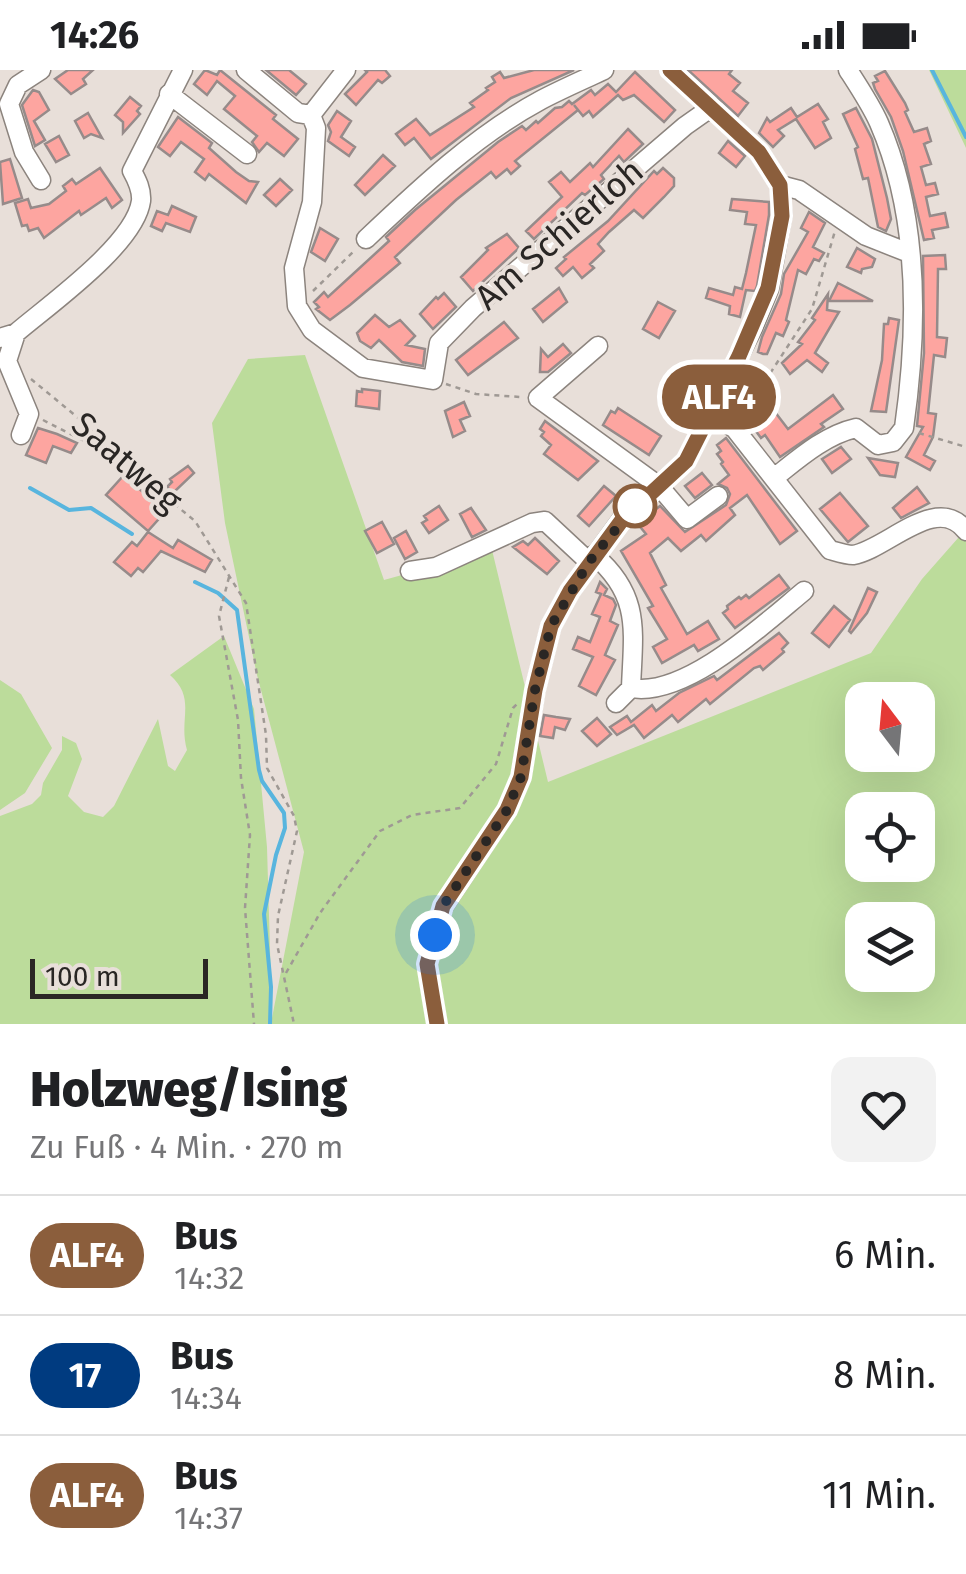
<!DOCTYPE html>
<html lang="de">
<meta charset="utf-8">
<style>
body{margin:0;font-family:"Fira Sans",sans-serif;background:#f2f2f2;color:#202124;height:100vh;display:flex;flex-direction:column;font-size:38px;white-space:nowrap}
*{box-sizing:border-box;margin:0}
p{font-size:32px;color:#757577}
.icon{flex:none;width:55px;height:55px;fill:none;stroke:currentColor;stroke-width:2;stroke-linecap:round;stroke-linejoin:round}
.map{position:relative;height:954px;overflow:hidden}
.details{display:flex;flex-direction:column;background:#fff;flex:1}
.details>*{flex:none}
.badge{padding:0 20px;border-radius:32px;font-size:35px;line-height:65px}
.needle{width:65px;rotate:344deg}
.fabs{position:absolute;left:845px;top:612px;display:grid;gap:20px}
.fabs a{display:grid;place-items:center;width:90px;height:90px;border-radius:20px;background:#fff;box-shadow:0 10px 40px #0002;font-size:50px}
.scale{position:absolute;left:30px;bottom:25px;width:178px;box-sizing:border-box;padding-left:10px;border:5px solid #292624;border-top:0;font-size:28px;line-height:35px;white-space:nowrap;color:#292624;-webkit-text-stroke:8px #e8dfd9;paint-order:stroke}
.you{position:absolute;width:50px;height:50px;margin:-25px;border:8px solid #fff;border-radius:50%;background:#1a73e8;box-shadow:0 0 0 15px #1a73e833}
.map>.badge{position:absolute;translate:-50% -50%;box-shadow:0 0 0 5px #fff}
.round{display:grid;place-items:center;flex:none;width:105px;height:105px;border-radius:20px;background:#f2f2f2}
.summary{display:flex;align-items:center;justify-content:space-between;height:170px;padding:0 30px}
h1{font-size:48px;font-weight:800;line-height:75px}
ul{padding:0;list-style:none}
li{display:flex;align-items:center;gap:30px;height:120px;padding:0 30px;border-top:2px solid #e0e0e0}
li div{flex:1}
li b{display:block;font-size:38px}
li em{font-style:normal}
li .badge{min-width:110px;font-weight:700;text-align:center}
.status{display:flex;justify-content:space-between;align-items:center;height:70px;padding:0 50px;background:#fff;direction:ltr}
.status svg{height:28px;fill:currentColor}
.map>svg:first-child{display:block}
.green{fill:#bcdc9b;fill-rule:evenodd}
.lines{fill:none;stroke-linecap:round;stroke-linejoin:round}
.stream{stroke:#58b5de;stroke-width:4}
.building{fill:#fda5a0;stroke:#968b8a;stroke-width:2.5}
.minor-casing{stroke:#8c847e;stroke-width:21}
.path{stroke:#9f9994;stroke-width:2.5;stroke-dasharray:5 5;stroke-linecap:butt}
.minor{stroke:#fff;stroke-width:18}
.line-casing{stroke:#fff;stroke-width:22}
.line{stroke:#8b5e3c;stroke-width:15}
.walk{stroke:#292624;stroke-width:10;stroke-dasharray:0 18}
.stop-dot{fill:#fff;stroke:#8b5e3c;stroke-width:5}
.labels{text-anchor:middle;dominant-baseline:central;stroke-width:8;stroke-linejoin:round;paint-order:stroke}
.street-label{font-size:35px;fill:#292624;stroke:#e8dfd9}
</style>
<div class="status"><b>14:26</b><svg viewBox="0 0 49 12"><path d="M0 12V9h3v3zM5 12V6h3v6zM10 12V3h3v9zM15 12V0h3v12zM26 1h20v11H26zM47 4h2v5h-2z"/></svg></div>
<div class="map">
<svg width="966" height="954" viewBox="0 0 966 954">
<rect width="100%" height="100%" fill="#e8dfd9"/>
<!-- green -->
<path class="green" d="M929 0H966V78Z
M305 285 384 510 492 480 548 712 871 583 922 509 966 459V954H0V746L32 734 41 725 43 713 62 680V666L76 673 82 689 68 726 84 742 103 747 114 736 158 649 168 696 175 701 187 680C178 649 197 629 170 605L224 566 254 639 267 777 272 948 304 782 257 605 225 453 212 353 248 289ZM862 630H918V685H862ZM862 740H918V795H862ZM862 850H918V905H862Z
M0 610 21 624 52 678 25 723 0 740Z"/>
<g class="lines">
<!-- stream -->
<path class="stream" d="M932 0 966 67
M30 418 69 440 91 438 132 464
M195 512 218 523 237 540 259 700 262 711 284 743 285 758 276 785 264 844 271 917 270 954"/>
</g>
<!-- building -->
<path class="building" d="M68 0H93L83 9 86 14 71 24 55 9Z
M205 0 217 5 220 0 276 45 273 49 298 69 284 86 267 73 259 82 252 72 257 66 224 39 235 26 217 11 207 25 194 14Z
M266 0H289L306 14 296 25Z
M365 0H385L390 6 382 13 378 10 356 35 345 24 367 2Z
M534 0H574L511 28 431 89 414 68 405 75 396 64 416 49 430 65 474 37 470 33 488 20 486 18 495 12 492 7 500 2 504 8Z
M688 0H732L729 4 740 13 733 21 748 33 738 46Z
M885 1 905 33 908 40 905 42 914 62 927 58 931 71 924 74 931 94 921 97 926 115 935 113 938 124 926 127 930 146 945 143 948 157 932 160 934 168 924 170 903 81 891 47 875 19 873 13 878 11 875 6Z
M635 2 675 40 664 52 634 25 623 30 618 25 593 47 589 41 583 46 574 35 578 40 515 91 520 96 511 104 507 99 496 108 491 102 456 130 395 187 400 193 350 235 330 250 316 239 319 237 314 232 324 222 328 227 389 171 386 167 415 140 498 72 522 56 526 60 536 51 538 53 555 38 562 37 569 31 572 34 591 20 595 25 608 14 616 22Z
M33 20 39 22 49 40 34 51 45 70 35 76 22 35Z
M130 27 141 36 137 41 140 44 123 63V52L115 45Z
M818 34 828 49 823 52 831 68 815 78 796 49 778 60 784 66 773 77 759 63 767 48 770 52 791 38 797 47Z
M856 38 872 69 887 128 891 149 886 161 878 157 868 108 863 109 855 79 858 77 843 44Z
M337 41 351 51 341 67 355 77 349 86 328 71 331 62 328 55Z
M88 43 102 68 91 64 84 68 75 51Z
M178 47 212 73 209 78 236 102 249 111 258 112 246 133 209 104 205 110 195 102 204 89 181 72 170 86 158 77Z
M628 59 643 74 624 92 619 86 601 105 604 109 585 125 582 123 534 169 526 161 562 127 549 112 561 102 570 112 590 93 593 97Z
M59 66 69 85 56 92 45 74Z
M728 71 745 86 736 97 719 83Z
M383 85 395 96 365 125 355 115Z
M10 89 22 128 3 134 0 92Z
M100 98 122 130 112 138 106 128 81 145 79 141 44 168 38 158 29 161 27 155 22 156 15 133 28 129 31 138 49 134 66 121 63 116 72 109 76 114Z
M663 98 674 108V116L664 127 643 148 634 140 609 162 598 174 604 181 590 194 594 198 582 208 573 197 563 206 556 198 566 189 564 187 608 151 654 101 657 104Z
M280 109 292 120 276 136 264 125Z
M732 129 769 132V145L757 216 755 221 746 220 740 247 729 244 730 236 706 228 709 218 733 225 735 217 742 219 746 203 756 155 745 154 747 142 730 140Z
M172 136 196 147 190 162 166 153 162 161 151 156 157 141 168 145Z
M809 142 825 153 813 177 824 183 819 191 814 189 806 204 798 200 786 250 789 252 783 266 776 263 767 284H763L758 282 762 267 781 224 784 204 808 162 801 158Z
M320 158 338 169 325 191 311 182Z
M507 164 519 178 473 221 461 207 488 180 486 178Z
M857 178 875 189 872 197 862 199 861 203 847 197Z
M945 185 946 199H938L937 267 947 268 945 287 934 285 928 343 936 344 933 367 924 385 935 391 930 400 906 387 923 357 917 356 924 283 923 186Z
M838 213 873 231H829Z
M559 218 567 232 543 252 533 239Z
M444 223 456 237 433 259 420 244 436 227 438 229Z
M828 224 827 240 839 242 815 283 828 293 822 302 807 290 790 304 782 293 802 274 798 272 815 250 812 248Z
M658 232 675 241 659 268 643 259Z
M375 245 389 257 400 250 415 266 406 275 425 279 423 296 402 292 379 270 371 278 360 271 357 263Z
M889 248 899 250 886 342 871 341 882 290 884 254H888Z
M504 252 518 268 468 305 456 290Z
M563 274 571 283 548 302H540L541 279 548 287Z
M691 301 704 309 696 323 692 320 695 325 690 334 677 326Z
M362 319 380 321 379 339 356 336 357 321 362 322Z
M833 325 843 339 821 354 824 357 780 387 765 365 761 368 747 349 761 338 770 346 775 342 788 359Z
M464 332 470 346 460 350 465 361 453 367 445 341Z
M618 338 661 366 649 385 603 355 611 341 615 343Z
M545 351 598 391 578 410 544 384 551 375 541 366 544 362 540 359Z
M38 358 57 364 77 373 71 383 53 376 46 393 26 385Z
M726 368 797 461 780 474 747 425 730 438 735 445 706 471 701 465 681 481 668 468 650 483 666 515 661 518 687 564 708 551 719 569 698 581 694 575 662 593 653 577 667 569 648 538 653 536 621 481 646 464 637 453 654 437 655 440 660 436 685 462 726 435 730 424 727 418 718 414 729 405 721 394 723 392 717 384 721 381 717 375Z
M841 377 851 389 832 403 822 389Z
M868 388 898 393 895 407 880 405Z
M188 396 194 403 173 423 167 417 172 412 170 409Z
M702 403 712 415 695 428 685 416Z
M124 405 165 442 148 461 106 425Z
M604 416 616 426 589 456 578 446Z
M917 417 929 433 901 448 893 438Z
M840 423 868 456 848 472 820 439Z
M439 436 448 450 429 463 422 453 427 450 424 446Z
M471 438 486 460 472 467 460 444Z
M382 452 394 474 377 483 365 461Z
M406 461 417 482 405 489 394 468Z
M148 462 173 478 178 470 212 490 205 502 161 481 143 502 138 498 131 506 114 492 132 472 137 476Z
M535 468 559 491 547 504 513 477 523 471 528 475Z
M779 505 789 518 735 558 723 543 728 539 727 536 739 527 741 529 746 525 749 528Z
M600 512 607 519 604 525 613 529 616 535 610 551 618 555 605 585 615 590 596 625 579 616 593 587 573 579 578 567 590 572 600 547 592 544 601 524 596 522Z
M868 518 877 522 867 543 851 563 849 561Z
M834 536 850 550 829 577 812 563Z
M779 563 788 573 782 579 784 582 763 600 760 596 754 598 710 634 706 629 678 652 672 645 644 668 634 655 617 665 610 657 627 646 631 652 652 635 656 641 679 623 714 606 717 610Z
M544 645 556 647 570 649 565 660 555 657 553 668 540 666Z
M597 648 611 664 597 676 582 661Z"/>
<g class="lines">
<defs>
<path id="minor" d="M246 0 298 43 311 45 346 0
M169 24 247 84
M311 45 316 58 312 132 294 198 297 236 312 260 363 298 433 310 439 273 473 238 685 56 712 37
M41 110 24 82 9 34 18 15 41 0
M780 115 799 120 866 166 909 183
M366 169C420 118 476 65 541 30 562 19 583 10 604 0
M16 263 7 291 29 344 21 365
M0 268 16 263C50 234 135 174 141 131 142 120 137 110 132 101L183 0
M598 276 538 328 659 416 687 449 718 426
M712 342 735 359 830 480C837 482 846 485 853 485 886 480 937 422 966 461
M774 408C798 389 825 365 856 358L878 375 893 372 904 358C918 260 920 147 879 53 871 35 859 17 848 0
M594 485C642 526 633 562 631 618L616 633
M410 501 436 497 532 453 545 451 589 492
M631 618C685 628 764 554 804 521
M437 954 427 894 443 837 507 740 521 707 535 620 551 556 570 521 622 449 686 391 753 258 769 219 782 146 780 115 759 82 670 0"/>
</defs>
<!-- minor casing -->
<use href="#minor" class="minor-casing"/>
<!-- path -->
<path class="path" d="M313 221 354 181
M31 309 88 356 122 391 195 451 246 533 266 665 267 698 294 746 297 761 278 846 277 874 294 954
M446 314 476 324 521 327
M743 345 812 239 835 161
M43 350 116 387
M919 363 966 377
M229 507 219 546 238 650 241 708 250 765 245 838 254 954
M286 903 320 843 380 761 412 745 460 738 496 694 513 638 518 633"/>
<!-- minor -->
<use href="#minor" class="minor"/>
</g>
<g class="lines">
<defs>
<path id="line" d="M437 954 427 894 443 836 507 740 521 707 535 620 551 556 570 521 622 450 686 391 739 286 768 218 782 146 780 115 759 82 670 0"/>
</defs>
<!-- line casing -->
<use href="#line" class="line-casing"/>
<!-- line -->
<use href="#line" class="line"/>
<!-- walk -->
<path class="walk" d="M435 865 443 836 507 740 521 707 535 620 551 556 589 492 635 436"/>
</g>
<!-- markers -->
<circle class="stop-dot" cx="635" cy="436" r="20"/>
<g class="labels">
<!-- street labels -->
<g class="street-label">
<text transform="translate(559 164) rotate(-41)">Am Schierloh</text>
<text transform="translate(127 392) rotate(41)">Saatweg</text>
</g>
</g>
</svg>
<div class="fabs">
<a><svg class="needle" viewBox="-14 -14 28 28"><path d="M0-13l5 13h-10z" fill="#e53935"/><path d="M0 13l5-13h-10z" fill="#757577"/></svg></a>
<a><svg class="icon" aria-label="locate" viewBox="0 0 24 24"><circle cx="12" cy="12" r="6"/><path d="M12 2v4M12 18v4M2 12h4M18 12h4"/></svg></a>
<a><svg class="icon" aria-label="layers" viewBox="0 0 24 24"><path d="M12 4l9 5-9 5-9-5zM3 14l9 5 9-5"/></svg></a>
</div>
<div class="scale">100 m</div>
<div class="you" style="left:435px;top:865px"></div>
<b class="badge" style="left:719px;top:327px;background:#8b5e3c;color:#fff">ALF4</b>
</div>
<section class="details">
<div class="summary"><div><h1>Holzweg/Ising</h1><p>Zu Fuß · 4 Min. · 270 m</p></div><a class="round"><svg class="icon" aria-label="heart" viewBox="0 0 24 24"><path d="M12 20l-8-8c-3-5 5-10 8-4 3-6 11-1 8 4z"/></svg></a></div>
<ul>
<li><span class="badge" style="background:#8b5e3c;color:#fff">ALF4</span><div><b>Bus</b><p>14:32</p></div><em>6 Min.</em></li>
<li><span class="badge" style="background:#003b80;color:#fff">17</span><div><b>Bus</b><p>14:34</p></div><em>8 Min.</em></li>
<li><span class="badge" style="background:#8b5e3c;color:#fff">ALF4</span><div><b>Bus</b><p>14:37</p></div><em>11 Min.</em></li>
</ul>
</section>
